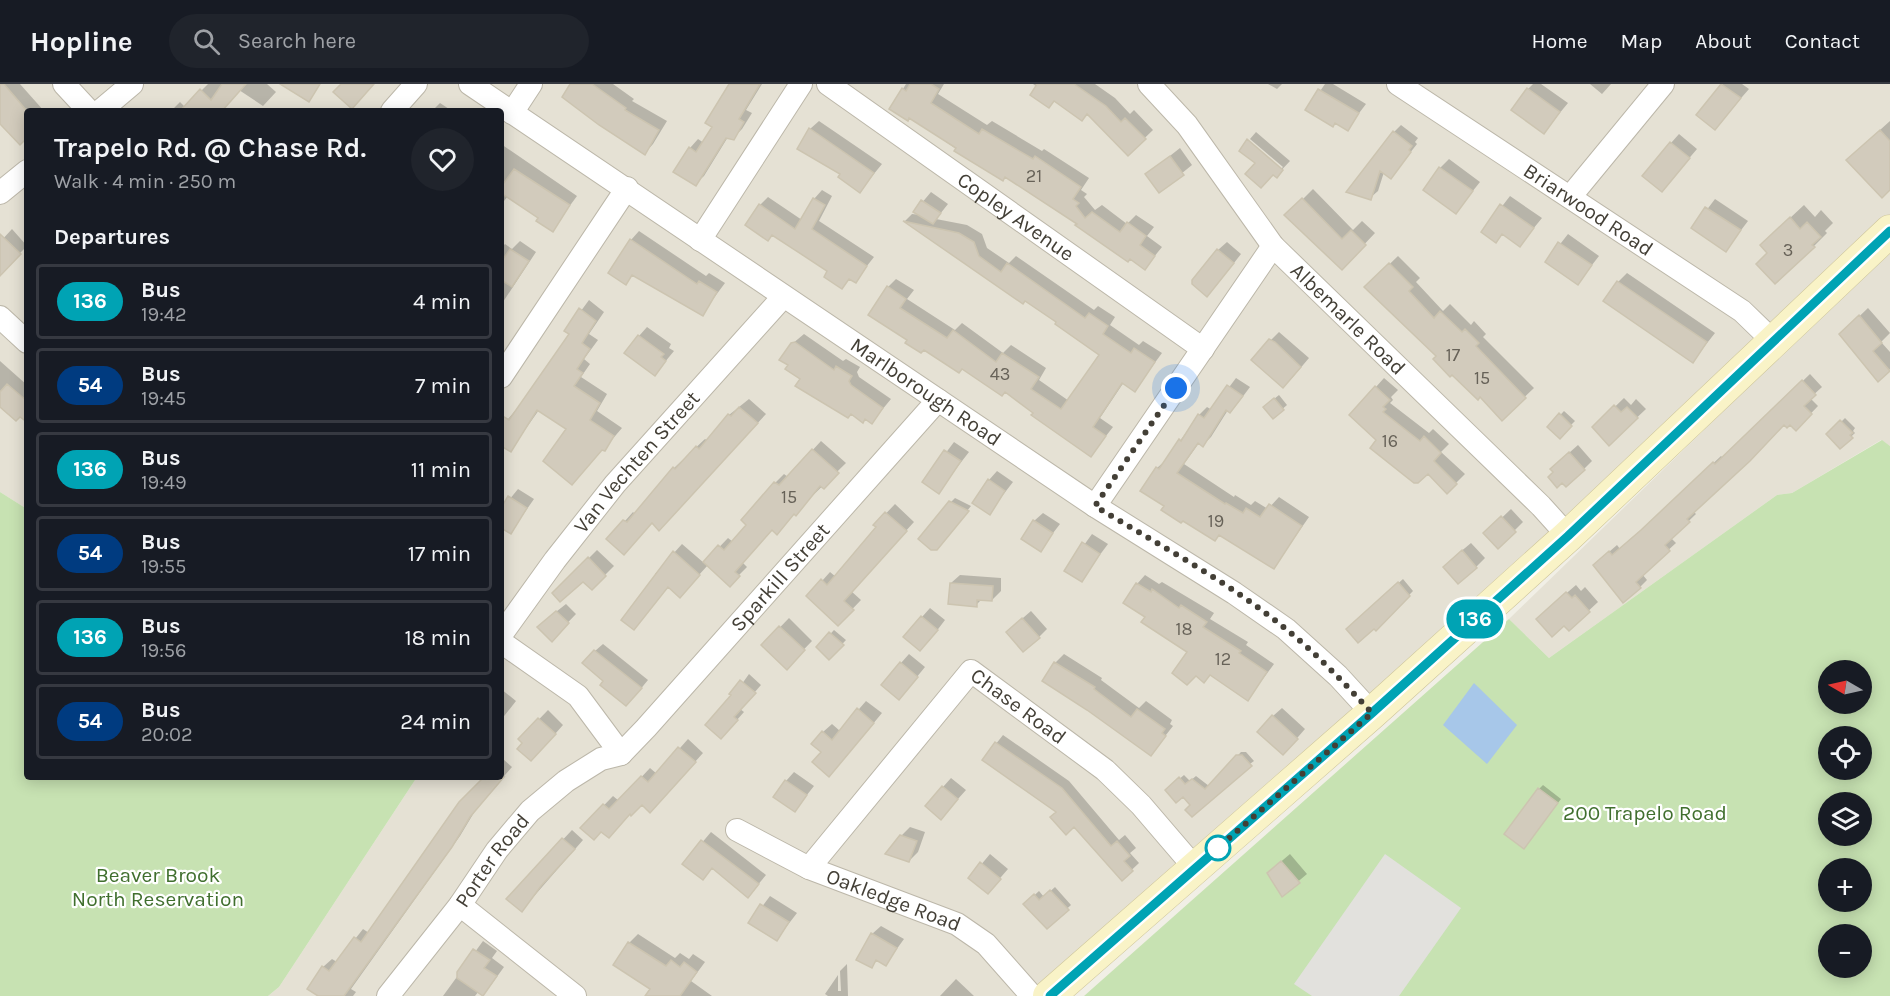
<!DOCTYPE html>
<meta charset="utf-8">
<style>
body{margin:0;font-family:Karla,sans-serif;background:#20242c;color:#f1f3f6;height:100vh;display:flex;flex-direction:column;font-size:22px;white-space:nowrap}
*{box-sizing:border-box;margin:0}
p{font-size:20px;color:#9ea1a6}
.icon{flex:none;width:33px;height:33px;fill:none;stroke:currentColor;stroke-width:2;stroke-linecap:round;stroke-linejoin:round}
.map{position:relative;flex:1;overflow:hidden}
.panel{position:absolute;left:24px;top:24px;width:480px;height:672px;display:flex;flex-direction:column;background:#171b24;border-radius:6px;box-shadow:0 3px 15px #0003}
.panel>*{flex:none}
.badge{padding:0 12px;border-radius:20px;font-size:21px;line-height:39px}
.needle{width:39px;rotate:279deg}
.buttons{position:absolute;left:1818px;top:576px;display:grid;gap:12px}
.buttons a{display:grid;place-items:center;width:54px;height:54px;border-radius:50%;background:#171b24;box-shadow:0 3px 15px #0003;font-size:30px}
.you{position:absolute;width:30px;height:30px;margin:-15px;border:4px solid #fff;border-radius:50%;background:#1a73e8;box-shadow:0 0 0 9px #1a73e833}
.map>.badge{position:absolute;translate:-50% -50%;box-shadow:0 0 0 3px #fff}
h2{padding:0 30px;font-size:22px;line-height:54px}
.round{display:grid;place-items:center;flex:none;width:63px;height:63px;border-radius:32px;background:#20242c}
.head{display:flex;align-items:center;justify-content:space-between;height:102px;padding:0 30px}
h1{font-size:28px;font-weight:600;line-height:45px}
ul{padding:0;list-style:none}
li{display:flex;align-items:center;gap:18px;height:75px;margin:0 12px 9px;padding:0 18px;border:3px solid #363941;border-radius:6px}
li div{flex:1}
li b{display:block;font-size:22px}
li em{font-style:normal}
li .badge{min-width:66px;font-weight:700;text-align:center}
header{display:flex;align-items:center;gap:36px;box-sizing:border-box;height:84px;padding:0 30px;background:#171b24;border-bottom:2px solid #363941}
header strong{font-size:28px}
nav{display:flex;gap:33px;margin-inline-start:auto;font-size:21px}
.search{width:420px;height:54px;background:#20242c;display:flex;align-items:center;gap:15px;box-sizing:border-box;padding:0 21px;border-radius:33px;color:#9ea1a6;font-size:22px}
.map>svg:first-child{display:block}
.residential{fill:#e5e1d4}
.green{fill:#c7e2b2;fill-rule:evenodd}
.parking{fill:#e2e1dd}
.water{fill:#a7c7e9}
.shadow{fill:#0003}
.building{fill:#d2cbbc;stroke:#ccc4b0;stroke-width:1.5}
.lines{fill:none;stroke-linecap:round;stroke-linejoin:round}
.street-casing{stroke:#bcb7a9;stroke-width:24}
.secondary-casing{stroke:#cdc599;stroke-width:33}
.street{stroke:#fff;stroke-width:22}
.secondary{stroke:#f9f3c7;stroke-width:32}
.line-casing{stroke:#fff;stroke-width:14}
.line{stroke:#00a3b4;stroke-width:9}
.walk{stroke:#433f36;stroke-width:6;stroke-dasharray:0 10.8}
.stop-dot{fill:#fff;stroke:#00a3b4;stroke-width:3}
.labels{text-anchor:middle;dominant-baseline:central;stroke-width:4.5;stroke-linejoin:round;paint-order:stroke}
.number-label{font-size:18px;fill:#676258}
.street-label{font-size:21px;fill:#433f36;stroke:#fff}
.park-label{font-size:21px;fill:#406f2e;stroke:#fff}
</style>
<header>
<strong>Hopline</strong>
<div class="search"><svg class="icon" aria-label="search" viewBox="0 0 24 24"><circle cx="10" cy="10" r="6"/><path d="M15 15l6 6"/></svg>Search here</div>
<nav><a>Home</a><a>Map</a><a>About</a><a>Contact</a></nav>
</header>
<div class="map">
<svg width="1890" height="912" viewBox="0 0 1890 912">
<rect width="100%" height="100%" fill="#f1efe6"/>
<!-- residential -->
<path class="residential" d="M0 0H1890V131L1706 302 1490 509 1033 912H268L279 903 417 693H501V27H27V425L0 408Z
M1890 166V362L1881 356 1792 409 1777 411 1549 574 1509 535Z"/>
<!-- green -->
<path class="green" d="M1882 356 1890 362V912H1084L1509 535 1549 574 1777 411 1792 409ZM1828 586H1862V620H1828ZM1828 652H1862V686H1828ZM1828 718H1862V752H1828ZM1828 784H1862V818H1828ZM1828 850H1862V884H1828Z
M0 408 27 425V693H417L279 903 268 912H0Z"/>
<!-- parking -->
<path class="parking" d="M1385 770 1461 824 1399 912H1312L1294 900Z"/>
<!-- water -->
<path class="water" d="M1474 599 1517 641 1487 680 1443 641Z"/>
<!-- shadow -->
<path class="shadow" d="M4 0H20L44 27H27V52L0 37V4Z
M208 0H267L276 8 263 22 239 6 219 27H171L180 18 185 23Z
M572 0H613L634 15 632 17 667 37 653 60 645 69Z
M731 0H762L746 26 752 29 742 45 733 54 728 53 704 92 695 100 690 64 698 55 704 59 714 42Z
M906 0H944L938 10 987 41 992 37 1042 67 1044 65 1089 94 1081 106 1087 110 1084 113 1095 126 1102 121 1127 140 1136 131 1154 143 1147 152 1162 163 1145 184 1097 155 1079 139 1006 92 975 78 910 33 891 24Z
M1033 0H1095L1115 14 1130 30 1134 26 1153 46 1128 70 1088 29 1055 16Z
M1268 0H1282L1277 5Z
M1325 0H1333L1366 20 1347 45 1336 38 1333 41 1307 26Z
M1533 0H1541L1568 19 1544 48 1528 5Z
M1590 0H1611L1602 10Z
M1723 0H1742L1749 5 1715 44 1698 31Z
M440 19 452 27H432Z
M819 37 882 80 860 107 842 90 810 45Z
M1890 37V104L1861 63Z
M1401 41 1418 54 1415 58 1417 60 1391 93 1384 88 1378 107 1370 114 1394 48Z
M1256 48 1290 77 1276 92 1257 78 1281 85 1283 83 1250 55Z
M1679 50 1697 65 1662 106 1671 59Z
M501 60 577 112 552 146 540 133 508 112 504 117 501 115Z
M1180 64 1192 81 1160 107 1147 90Z
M1449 75 1480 98 1456 128 1440 84Z
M1313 105 1353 146 1362 137 1375 149 1342 184 1287 131Z
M822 106 832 112 819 137 874 173 855 197 851 194 842 203 829 187 773 150 768 155 760 121 768 113 802 136 814 115Z
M931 108 948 120 936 135 967 141 982 150 987 164 1009 179 1016 172 1094 226 1098 222 1115 233 1110 241 1139 261 1143 257 1162 269 1135 306 1124 298 1100 334 1113 343 1091 371 1005 306 909 256 888 203 896 195 914 206 907 215 955 246 962 239 1003 269 1011 261 1046 284 1039 296 1069 317 1101 270 1058 237 1025 215 1023 218 905 137 912 130 921 131 915 127Z
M1510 112 1542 134 1520 161 1503 149 1496 157 1483 147Z
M1715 115 1748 137 1726 166 1693 144Z
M1804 121 1815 133 1821 126 1833 139 1825 147 1827 149 1814 162 1769 169 1775 148Z
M12 145 27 162 4 185 0 181V158Z
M639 147 706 192 709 189 725 199 702 230 634 190 625 199 631 156Z
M1568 150 1599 172 1578 199 1547 177Z
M520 157 536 168 501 221V164L505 160 512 165Z
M1227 158 1241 170 1216 202 1218 166Z
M1398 172 1420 194 1416 198 1443 227 1450 220 1471 241 1474 237 1486 250 1483 253 1534 304 1502 334 1366 203Z
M1627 189 1715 249 1693 277 1618 198Z
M589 216 604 228 589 250 598 256 584 275 590 280 581 293 607 310 597 327 622 344 604 365 539 326 510 367 501 361V343L515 327 517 328 571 249 567 246Z
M1868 224 1890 249 1881 258 1890 268V285L1878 296 1841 250Z
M647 243 671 260 669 264 674 267 655 290 639 252Z
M1279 248 1309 274 1292 294 1271 256Z
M804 250 843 277 846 275 860 283 857 288 859 293 891 315 872 338 802 295 790 281 792 260Z
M0 277 27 301V336L0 321Z
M1810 290 1822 303 1810 314 1818 322 1796 345 1790 339H1784L1693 427 1696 430 1671 454 1676 459 1642 490 1647 496 1640 503 1602 474 1617 461 1620 465 1650 439 1721 372 1723 374Z
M1236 294 1250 303 1238 319 1230 328 1228 326 1211 353 1203 361 1199 359 1184 380 1234 413 1235 411 1251 421 1255 417 1268 425 1279 413 1309 433 1274 483 1220 450 1215 455 1166 422 1157 384 1166 376 1199 331 1207 323 1212 326Z
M1384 294 1398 306 1391 313 1393 316 1390 319 1429 349 1433 345 1449 360 1441 368 1465 390 1447 408 1428 388 1378 356 1351 331Z
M1279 311 1287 321 1273 333 1269 319Z
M1624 314 1631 321 1636 315 1646 325 1609 360 1594 343Z
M749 315 766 330 668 436 652 438 632 460 625 437 633 428 635 430 674 384 705 355 708 357 729 331Z
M1564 327 1575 337 1559 353 1549 343Z
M1845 334 1855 344 1853 347 1855 349 1840 363 1829 350Z
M821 357 846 379 795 429 773 445 743 479 747 483 738 492 708 481 688 503 669 502 642 535 658 493 655 490 682 460 704 479 728 454 733 458 748 440 744 436 775 399 784 390 788 393Z
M954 358 969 368 938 408 924 398Z
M1578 361 1592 377 1584 385 1555 388 1561 376Z
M997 387 1013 398 989 429V396Z
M518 405 534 415 511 448 501 442V426Z
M955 414 971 422 940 460 951 418Z
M895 420 914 438 851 507 861 516 838 540 822 497 830 488 836 493 878 443 875 441Z
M1511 425 1523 438 1498 463 1486 449Z
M1043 429 1060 440 1040 466 1034 437Z
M1092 450 1108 460 1081 496 1066 486Z
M1471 459 1485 474 1476 483 1453 474Z
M597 466 614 482 592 504 583 495 554 509Z
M960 491 1001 494V507L992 516 982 515 976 521 951 499Z
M1145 491 1159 500 1162 498 1214 529 1210 535 1248 558 1246 561 1274 580 1248 615 1147 532 1137 500Z
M1403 495 1413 507 1376 545 1374 543 1348 545Z
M1576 501 1581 507 1585 503 1598 518 1569 545 1547 526Z
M566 520 576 530 552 555 547 535Z
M930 524 945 536 929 557 922 533Z
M1031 527 1047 545 1039 553 1016 540Z
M789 534 812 557 786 584 763 561Z
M834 546 846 556 829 574 818 563Z
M603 560 648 596 634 613 605 597 595 567Z
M909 570 925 583 907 605 901 579Z
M1064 570 1102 594 1101 596 1139 624 1146 617 1172 636 1170 640 1173 642 1151 670 1055 579Z
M749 590 761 601 740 625 744 628 728 646 734 611Z
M501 605 516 617 501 636Z
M866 617 882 629 837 683 823 668V648L832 640 840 647Z
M1282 624 1305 645 1291 661 1273 632Z
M548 626 563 641 540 667 520 655Z
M1003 651 1069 697 1119 756 1125 751 1136 764 1130 769 1139 779 1122 795 1074 741 984 675Z
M688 655 703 669 659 718 642 719 602 746 582 744 613 712 619 717 650 684 657 690Z
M1241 668H1246L1254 677 1192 721 1171 702 1184 691 1190 697 1196 692 1209 702Z
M503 675 512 683 478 722 460 752 351 905 356 908 353 912H319L323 883 332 875 337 878 363 845 369 849 485 693H501Z
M794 688 814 702 795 726 786 697Z
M951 694 966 706 941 734 943 703Z
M1543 701 1561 715 1527 759 1539 705Z
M910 743 925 748 918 768 909 777 901 752Z
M572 746 583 756 522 826 508 814Z
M711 748 766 791 756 803 713 783 702 794 684 780Z
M990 770 1008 785 988 808 970 794Z
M1290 770 1307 790 1282 811 1274 801 1277 781Z
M1055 803 1071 821 1047 843 1025 820 1039 807 1044 813Z
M770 812 797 829 777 855 750 839Z
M881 842 904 855 886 880 878 876 871 882 872 850Z
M638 850 675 874 680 869 689 875 693 870 705 878 691 897 712 912H655L629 859Z
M483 857 497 867 492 874 504 883 491 901 483 910 479 907 475 912H443Z
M847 880 848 912H828L825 910 838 891V907H841L840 887Z
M956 895 974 912H940Z"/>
<!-- building -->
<path class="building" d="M0 0H4L27 27V54L20 61 0 40Z
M222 0H246L222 27H180L200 5 211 16Z
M280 0H320L309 18Z
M341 0H374L352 25 333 8Z
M570 0H592L626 24 625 26 659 46 645 71 599 41 562 13Z
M729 0H760L739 35 744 38 734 56 726 54 696 102 673 88 689 63 696 68 712 43 705 39Z
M910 0H931L939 5 931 19 979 50 982 45 1033 75 1035 72 1081 103 1073 115 1079 119 1076 122 1085 134 1092 128 1120 148 1127 138 1146 152 1140 161 1155 172 1145 186 1130 175 1128 178 1075 141 1077 140 1005 93 1003 97 954 67 956 64 909 34 908 37 889 25 902 4 906 7Z
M1037 0H1074L1106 22 1121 38 1125 34 1146 55 1128 72 1087 30 1082 37 1054 17 1049 24 1030 11Z
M1721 0 1741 14 1715 46 1696 31Z
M1527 4 1560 28 1544 50 1511 26Z
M1318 5 1359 29 1348 47 1335 39 1333 43 1305 26Z
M809 44 874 89 860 109 838 93 840 90 797 65Z
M1880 46 1890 57V106L1882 114 1846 76Z
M1393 47 1412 62 1409 66 1411 68 1391 95 1380 87 1371 116 1346 108Z
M1247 55 1283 86 1277 94 1273 91 1261 104 1245 90 1255 79 1239 67Z
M1670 58 1690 74 1662 108 1642 92Z
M1170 72 1184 91 1159 109 1145 90Z
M1439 83 1473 107 1456 130 1423 106Z
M514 85 570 121 553 148 536 137 538 134 501 109V103Z
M813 114 825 121 812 145 867 182 856 199 849 195 842 205 824 193 827 187 772 151 768 157 745 141 759 120 795 145Z
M1302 114 1342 155 1351 146 1366 161 1342 186 1284 131Z
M921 116 941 129 933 140 913 128Z
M1500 120 1534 144 1520 163 1502 150 1496 159 1481 148Z
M1705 123 1741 146 1726 168 1691 144Z
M1790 133 1800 145 1807 138 1821 153 1812 161 1815 163 1775 200 1756 180 1767 169 1760 161Z
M903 137 959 149 974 158 979 172 1001 188 1007 179 1085 234 1089 229 1108 242 1103 250 1131 269 1134 264 1155 278 1135 308 1122 299 1093 343 1106 352 1091 373 1031 331 1033 329 1005 308 1002 312 962 285 959 289 924 266 921 269 905 259 907 256 868 231 887 202 906 215 900 224 947 254 953 246 996 278 1002 269 1039 293 1031 305 1061 325 1099 271 1055 240 1056 238 1025 217 1023 220Z
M0 150 21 170 0 192Z
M630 155 697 200 699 197 717 208 703 232 632 191 626 201 608 189Z
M1558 158 1592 181 1578 201 1545 178Z
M510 165 529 177 512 203 501 196V178Z
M1217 165 1234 179 1207 213 1192 200V196Z
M1389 179 1413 203 1409 207 1434 234 1440 227 1462 248 1465 245 1479 259 1476 262 1526 314 1502 337 1480 313 1478 316 1452 291 1450 293 1433 275 1436 272 1364 203Z
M1617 197 1707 258 1693 279 1603 217Z
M579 224 596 237 582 259 590 265 577 285 583 289 574 302 600 319 590 336 614 352 605 367 602 366 572 401 543 377 566 345 537 326 511 368 501 362V331L509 336 569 250 564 247Z
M1859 231 1882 259 1873 267 1890 287 1878 298 1839 250Z
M638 251 664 270 661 273 666 277 655 292 624 269Z
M1269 255 1275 258 1301 283 1283 304 1251 276Z
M795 258 834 286 836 282 852 292 849 297 851 301 883 324 872 340 865 335 863 339 851 330 848 334 795 302 800 295 785 285 788 281 779 276 791 259Z
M1802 296 1816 311 1804 322 1812 330 1796 347 1790 341 1787 344 1784 341 1750 377 1687 435 1690 438 1665 461 1670 467 1636 498 1641 504 1623 519 1593 481 1609 467 1612 471 1641 446 1713 378 1715 380Z
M7 300 27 317V338L20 333 16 337 0 323V308Z
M1227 301 1243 312 1230 329 1226 326 1203 363 1198 359 1177 389 1225 420 1226 419 1243 429 1246 424 1260 433 1269 420 1302 442 1274 485 1219 451 1215 457 1183 437 1181 439 1161 426 1164 422 1140 407 1156 383 1159 385 1179 355 1181 357 1198 330 1204 334Z
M1375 302 1390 316 1383 323 1386 325 1383 328 1420 357 1424 352 1441 369 1434 377 1457 400 1447 410 1428 390 1418 399H1414L1370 364 1376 356 1349 331Z
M1274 314 1284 326 1273 335 1263 323Z
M1614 321 1621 328 1627 323 1638 334 1609 362 1592 343Z
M739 323 758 339 659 447 652 439 624 471 606 455 623 436 627 438 673 383 675 385 696 362 699 365 728 330 731 332Z
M1559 329 1572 342 1560 355 1547 343Z
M1840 336 1853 349 1850 351 1853 354 1840 365 1826 350Z
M812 365 839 389 824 405 820 402 796 432 794 430 777 451 772 446 735 488 740 492 730 503 703 478 718 461 724 466 746 441 741 436 774 398 779 401Z
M944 366 961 377 939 410 922 398Z
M1569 368 1585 386 1566 403 1562 399 1557 404 1548 393 1553 388 1550 385Z
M988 395 1005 407 990 431 972 419Z
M508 412 527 424 511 450 501 444V424Z
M949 417 969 427 937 466H931L918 455Z
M885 428 907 447 844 517 854 526 838 542 806 512 821 495 827 501 876 443 873 441Z
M1501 432 1516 448 1498 465 1483 449Z
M1033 436 1053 449 1041 468 1021 455Z
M1082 458 1100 470 1082 498 1064 487Z
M1462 466 1477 484 1458 500 1443 483Z
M673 467 700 491 680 514 668 503 634 546 621 536Z
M588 473 606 492 592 506 583 498 560 518 552 509Z
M1398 498 1410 512 1376 547 1374 545 1358 559 1346 545Z
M950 499 993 502 992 517 977 516V523L948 520Z
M1136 499 1151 508 1152 505 1179 524 1181 521 1207 538 1203 543 1241 567 1239 569 1267 588 1248 617 1210 591 1204 599 1196 592 1187 601 1172 589 1187 568 1141 538 1145 533 1123 519Z
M1566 508 1572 514 1575 511 1590 528 1569 547 1564 542 1552 553 1536 535Z
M556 527 569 539 552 558 537 543Z
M921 532 938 546 920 567 903 553Z
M1022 534 1040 554 1023 568 1006 548Z
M779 542 805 566 787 586 761 561Z
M829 548 844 561 829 576 816 563Z
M594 566 642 604 626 622 600 601 603 597 582 579Z
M900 578 918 593 899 616 881 601Z
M1054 578 1095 603 1094 605 1131 633 1137 625 1165 645 1162 649 1166 652 1151 672 1087 626 1042 597Z
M740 596 756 609 734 633 738 636 721 655 705 641 731 611 729 610Z
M857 624 874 639 829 693 812 678 821 668 811 660 822 647 832 656Z
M1272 631 1298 655 1283 671 1257 648Z
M538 634 556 650 531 677 517 665 522 659 518 655Z
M995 658 1062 704 1111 762 1117 757 1130 772 1124 777 1133 787 1122 797 1074 743 1066 751 1050 733 1056 728 982 676Z
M678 663 696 678 650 729 642 721 631 732 630 730 609 754 601 748 594 756 580 744 603 720 609 725 641 692 648 698Z
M1236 671H1242L1252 682 1192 733 1185 726 1190 721 1183 713 1176 719 1165 706 1179 693 1185 700 1192 695 1205 705Z
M484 693H504L470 733 452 763 344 912H318L307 905 322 882 329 887 354 853 361 858 459 718Z
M785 696 807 711 795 728 773 713Z
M942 702 958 715 941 736 925 722Z
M1538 704 1558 719 1524 765 1504 750Z
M900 751 917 757 909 778 885 770Z
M562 754 575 765 541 802 522 828 506 815Z
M701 756 759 800 748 814 712 784 703 796 682 780Z
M1281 777 1300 799 1282 813 1267 789Z
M980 778 1001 795 988 810 968 794Z
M1050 806 1069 826 1047 845 1023 820 1034 810 1039 816Z
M760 820 789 838 777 857 748 839Z
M871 849 897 864 886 882 876 876 872 884 856 876Z
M628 858 666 882 671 876 680 883 684 878 697 888 680 912H645L650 905 613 881Z
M473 865 490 876 484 884 497 892 483 912 457 894V888Z"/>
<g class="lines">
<defs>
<g id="street">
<path d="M64 0 89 27"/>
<path id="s1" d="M470 0 1095 422 1234 509 1286 545 1338 592 1372 629"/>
<path id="s2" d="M828 0 1203 265"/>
<path id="s3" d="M1149 0 1187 41 1273 162 1541 422 1568 452"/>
<path id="s4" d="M1398 0 1742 227 1773 257"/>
<path d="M100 27 132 0"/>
<path d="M392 27 416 0"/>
<path d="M512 29 531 0"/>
<path d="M0 109 27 87"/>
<path d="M1570 113 1663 0"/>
<path d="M700 156 801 0"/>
<path d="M0 233 27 258"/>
<path d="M501 293 627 104"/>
<path d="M1095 422 1273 162"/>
<path id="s5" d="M501 551 555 476 615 400 783 213"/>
<path d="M501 558 578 612 621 670"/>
<path id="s6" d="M737 746 809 784 957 840 986 860 1032 912"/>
<path id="s7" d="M809 784 971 587 1105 686 1141 721 1195 784"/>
<path d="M460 821 575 912"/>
<path id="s8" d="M388 912 460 821 497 766 530 727 566 697 601 675 621 670 646 644 938 316"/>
</g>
<path id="secondary" d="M1049 912 1372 629 1568 452 1890 147"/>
</defs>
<!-- street casing -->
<use href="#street" class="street-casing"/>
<!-- secondary casing -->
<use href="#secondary" class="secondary-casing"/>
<!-- street -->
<use href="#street" class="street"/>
<!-- secondary -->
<use href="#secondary" class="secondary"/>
</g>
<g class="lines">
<defs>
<path id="line" d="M1050 912 1372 629 1568 452 1890 147"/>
</defs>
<!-- line casing -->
<use href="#line" class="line-casing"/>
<!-- line -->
<use href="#line" class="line"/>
<!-- walk -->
<path class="walk" d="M1176 304 1095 422C1157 460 1231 499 1287 546 1318 571 1345 600 1372 629L1211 770 1218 764"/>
</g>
<!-- markers -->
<circle class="stop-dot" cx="1218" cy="764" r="12"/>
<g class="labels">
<!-- number labels -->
<g class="number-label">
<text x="1034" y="92">21</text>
<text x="1788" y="166">3</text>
<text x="1453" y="271">17</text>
<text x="1000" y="290">43</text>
<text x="1482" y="294">15</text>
<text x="1390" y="357">16</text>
<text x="789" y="413">15</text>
<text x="1216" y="437">19</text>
<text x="1184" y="545">18</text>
<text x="1223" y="575">12</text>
</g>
<!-- street labels -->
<g class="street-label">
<text stroke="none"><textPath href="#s4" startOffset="228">Briarwood Road</textPath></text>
<text stroke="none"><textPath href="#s2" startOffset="230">Copley Avenue</textPath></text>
<text stroke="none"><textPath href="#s3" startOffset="309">Albemarle Road</textPath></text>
<text stroke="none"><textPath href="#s1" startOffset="550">Marlborough Road</textPath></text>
<text stroke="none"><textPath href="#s5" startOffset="220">Van Vechten Street</textPath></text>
<text stroke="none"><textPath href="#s8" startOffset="580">Sparkill Street</textPath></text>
<text stroke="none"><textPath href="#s7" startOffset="314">Chase Road</textPath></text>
<text stroke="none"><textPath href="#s8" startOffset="171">Porter Road</textPath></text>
<text stroke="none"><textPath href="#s6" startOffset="172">Oakledge Road</textPath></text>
</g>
<!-- park labels -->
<g class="park-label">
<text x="1645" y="729">200 Trapelo Road</text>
<text x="158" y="791">Beaver Brook<tspan x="158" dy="24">North Reservation</tspan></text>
</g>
</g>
</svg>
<div class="buttons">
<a><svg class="needle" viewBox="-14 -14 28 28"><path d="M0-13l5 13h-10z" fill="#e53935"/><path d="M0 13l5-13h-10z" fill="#9ea1a6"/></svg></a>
<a><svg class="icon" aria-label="locate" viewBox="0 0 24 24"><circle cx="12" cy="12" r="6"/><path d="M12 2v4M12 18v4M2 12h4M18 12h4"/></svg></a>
<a><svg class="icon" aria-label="layers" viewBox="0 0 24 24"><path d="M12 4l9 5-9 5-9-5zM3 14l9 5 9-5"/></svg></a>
<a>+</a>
<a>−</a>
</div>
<div class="you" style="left:1176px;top:304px"></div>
<b class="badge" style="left:1475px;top:535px;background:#00a3b4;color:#fff">136</b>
<section class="panel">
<div class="head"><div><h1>Trapelo Rd. @ Chase Rd.</h1><p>Walk · 4 min · 250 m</p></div><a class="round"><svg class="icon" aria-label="heart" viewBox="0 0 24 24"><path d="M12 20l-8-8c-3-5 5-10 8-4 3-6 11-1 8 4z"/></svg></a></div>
<h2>Departures</h2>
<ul>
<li><span class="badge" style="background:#00a3b4;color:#fff">136</span><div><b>Bus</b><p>19:42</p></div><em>4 min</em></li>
<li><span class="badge" style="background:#003b80;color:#fff">54</span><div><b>Bus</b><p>19:45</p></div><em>7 min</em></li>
<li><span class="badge" style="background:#00a3b4;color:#fff">136</span><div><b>Bus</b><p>19:49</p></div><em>11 min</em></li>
<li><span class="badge" style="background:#003b80;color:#fff">54</span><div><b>Bus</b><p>19:55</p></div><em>17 min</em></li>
<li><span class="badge" style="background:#00a3b4;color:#fff">136</span><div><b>Bus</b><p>19:56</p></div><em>18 min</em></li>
<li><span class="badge" style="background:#003b80;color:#fff">54</span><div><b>Bus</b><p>20:02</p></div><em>24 min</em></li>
</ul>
</section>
</div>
